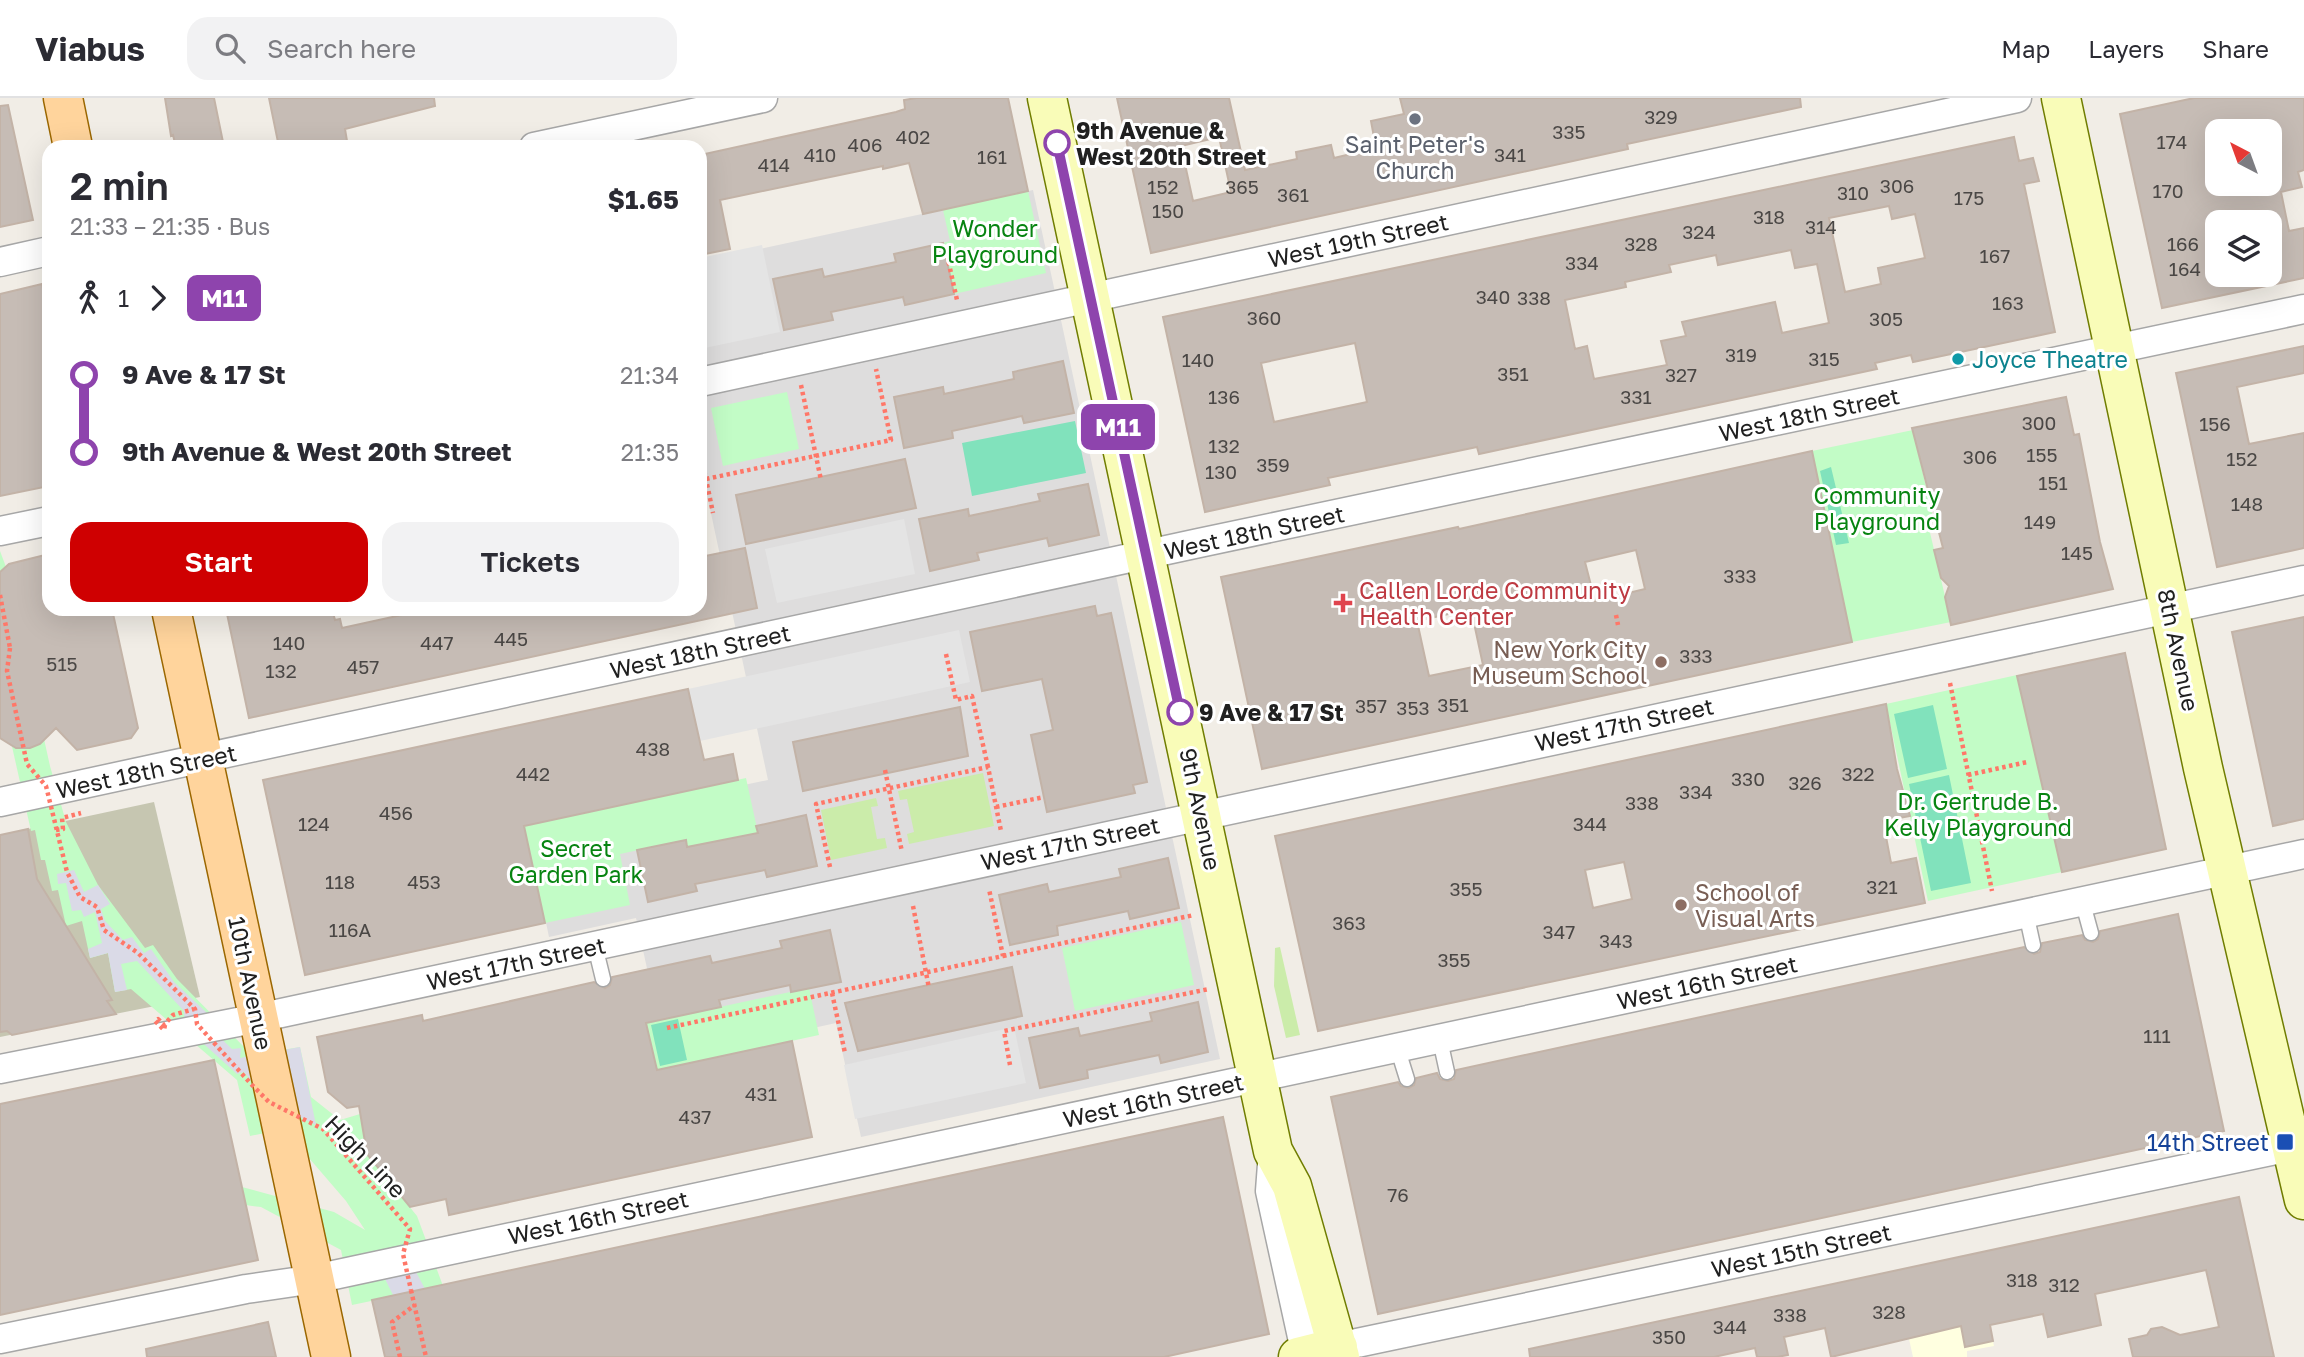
<!DOCTYPE html>
<meta charset="utf-8">
<style>
body{margin:0;font-family:"Golos Text",sans-serif;background:#f2f2f3;color:#2b2b33;height:100vh;display:flex;flex-direction:column;font-size:26px;white-space:nowrap}
*{box-sizing:border-box;margin:0}
p{font-size:23px;color:#7c7c81}
.icon{flex:none;width:38px;height:38px;fill:none;stroke:currentColor;stroke-width:2;stroke-linecap:round;stroke-linejoin:round}
.map{position:relative;flex:1;overflow:hidden}
.sheet{position:absolute;left:42px;top:42px;width:665px;height:476px;display:flex;flex-direction:column;background:#fff;border-radius:21px;box-shadow:0 7px 28px #0002}
.sheet>*{flex:none}
.badge{padding:0 14px;border-radius:10px;font-size:24px;line-height:46px}
.needle{width:46px;rotate:319deg}
.controls{position:absolute;left:2205px;top:21px;display:grid;gap:14px}
.controls a{display:grid;place-items:center;width:77px;height:77px;border-radius:14px;background:#fff;box-shadow:0 7px 28px #0002;font-size:35px}
.map>.badge{position:absolute;translate:-50% -50%;box-shadow:0 0 0 4px #fff}
.legs{display:flex;align-items:center;gap:10px;height:77px;padding:0 28px;font-size:23px}
.legs p{margin-inline-start:auto}
.headline{display:flex;align-items:center;justify-content:space-between;height:119px;padding:0 28px}
h1{font-size:38px;font-weight:600;line-height:52px}
.button{display:flex;gap:14px;margin-top:auto;padding:14px 28px}
.button a{flex:1;height:80px;border-radius:21px;background:#cf0001;color:#fff;font-size:28px;font-weight:600;line-height:80px;text-align:center}
.button a+a{background:#f2f2f3;color:#2b2b33}
ul{padding:0 28px;list-style:none}
li{display:flex;align-items:center;gap:24px;height:77px;font-size:26px}
li i{display:grid;place-items:center;width:10px;height:100%;margin:0 9px;background:currentColor}
li i::after{content:'';width:18px;height:18px;margin:-9px;border:5px solid;border-radius:50%;background:#fff}
li p{margin-inline-start:auto}
li:first-child i{background:linear-gradient(#0000 50%,currentColor 0)}
li:last-child i{background:linear-gradient(currentColor 50%,#0000 0)}
header{display:flex;align-items:center;gap:42px;box-sizing:border-box;height:98px;padding:0 35px;background:#fff;border-bottom:2px solid #e1e1e2}
header strong{font-size:33px}
nav{display:flex;gap:38px;margin-inline-start:auto;font-size:24px}
.search{width:490px;height:63px;background:#f2f2f3;display:flex;align-items:center;gap:18px;box-sizing:border-box;padding:0 24px;border-radius:21px;color:#7c7c81;font-size:26px}
.map>svg:first-child{display:block}
.residential{fill:#dedddd}
.education{fill:#ffffe0}
.construction{fill:#c6c6b1}
.grass{fill:#cbecaa}
.park{fill:#c2fcc6}
.pitch{fill:#81e2bc}
.parking{fill:#e4e4e4}
.plaza{fill:#dadae7}
.building{fill:#c6bcb5;stroke:#c3b3a7;stroke-width:2;fill-rule:evenodd}
.lines{fill:none;stroke-linecap:round;stroke-linejoin:round}
.service-casing{stroke:#a7a7a7;stroke-width:17}
.minor-casing{stroke:#a7a7a7;stroke-width:31}
.secondary-casing{stroke:#707d01;stroke-width:41}
.primary-casing{stroke:#9b6700;stroke-width:41}
.path{stroke:#ff7768;stroke-width:4.5;stroke-dasharray:3.5 3.5;stroke-linecap:butt}
.service{stroke:#fff;stroke-width:14}
.minor{stroke:#fff;stroke-width:28}
.secondary{stroke:#f9fcb8;stroke-width:38}
.primary{stroke:#ffd49c;stroke-width:38}
.path-bridge{stroke:#ff7768;stroke-width:4.5;stroke-dasharray:3.5 3.5;stroke-linecap:butt}
.line-1-casing{stroke:#fff;stroke-width:16}
.line-1{stroke:#8e44ad;stroke-width:10}
.worship-dot{fill:#6b7280;stroke:#fff;stroke-width:2.5}
.stop-1-dot{fill:#fff;stroke:#8e44ad;stroke-width:3.5}
.culture-dot{fill:#0f9aa8;stroke:#fff;stroke-width:2.5}
.health-dot{fill:#e0444e;stroke:#fff;stroke-width:2.5}
.education-dot{fill:#8d6e63;stroke:#fff;stroke-width:2.5}
.transit-dot{fill:#1a4fb4;stroke:#fff;stroke-width:2.5}
.labels{text-anchor:middle;dominant-baseline:central;stroke-width:6;stroke-linejoin:round;paint-order:stroke}
.number-label{font-size:19px;fill:#4a4745}
.stop-label{font-size:23px;font-weight:bold;fill:#202020;stroke:#fff;text-anchor:start}
.worship-label{font-size:23px;fill:#5b616d;stroke:#fff}
.park-label{font-size:23px;fill:#078411;stroke:#fff}
.street-label{font-size:23px;fill:#202020;stroke:#fff}
.culture-label{font-size:23px;fill:#0d838f;stroke:#fff;text-anchor:start}
.health-label{font-size:23px;fill:#be3a42;stroke:#fff;text-anchor:start}
.education-label{font-size:23px;fill:#785e54;stroke:#fff;text-anchor:end}
.transit-label{font-size:23px;fill:#164399;stroke:#fff;text-anchor:end}
</style>
<header>
<strong>Viabus</strong>
<div class="search"><svg class="icon" aria-label="search" viewBox="0 0 24 24"><circle cx="10" cy="10" r="6"/><path d="M15 15l6 6"/></svg>Search here</div>
<nav><a>Map</a><a>Layers</a><a>Share</a></nav>
</header>
<div class="map">
<svg width="2304" height="1259" viewBox="0 0 2304 1259">
<rect width="100%" height="100%" fill="#f1ede6"/>
<!-- residential -->
<path class="residential" d="M1033 92 1220 961 861 1039 836 925 667 962 636 820 549 839 527 733 768 682 700 364V164Z"/>
<!-- education -->
<path class="education" d="M1975 1156 1994 1248 1967 1253V1259H1913L1894 1173Z"/>
<!-- construction -->
<path class="construction" d="M154 704 200 899 0 939V737Z"/>
<!-- grass -->
<path class="grass" d="M983 675 994 728 909 746 907 736 914 734 907 701 900 702 898 693Z
M876 700 878 708 871 709 877 741 885 740 887 750 831 762 821 712Z
M1280 849 1300 937 1286 940 1274 888 1275 850Z"/>
<!-- park -->
<path class="park" d="M1028 93 1046 175 954 196 943 145 950 143 943 112Z
M787 294 799 351 723 368 711 310Z
M1913 332 1934 424 1928 426 1951 524 1852 544 1812 353Z
M0 453 6 469 50 668 66 724 98 787 145 850 153 847 177 881 252 957 300 949 311 999 340 1022 360 1016 367 1056 417 1118 443 1188 352 1207 341 1152 261 1109 245 1107 242 1089 334 1114 365 1132 346 1103 284 1031 250 1038 237 982 131 891 115 894 108 855 90 860 82 823 66 828 58 792 52 793 45 762H41L35 732 31 733 0 595Z
M2017 577 2062 774 1928 803 1886 606Z
M746 680 758 735 687 749 685 742 620 756 630 807 545 825 524 728Z
M1181 824 1194 887 1075 913 1062 850Z
M809 890 819 937 657 972 639 897 673 919Z"/>
<!-- pitch -->
<path class="pitch" d="M1075 323 1086 375 972 398 962 345Z
M1831 369 1849 445 1836 447 1820 373Z
M1933 607 1947 671 1908 680 1894 616Z
M1949 677 1971 785 1931 793 1909 686Z
M678 921 687 962 660 968 651 927Z"/>
<!-- parking -->
<path class="parking" d="M762 147 780 234 700 251V160Z
M904 421 915 476 777 505 765 451Z
M959 532 970 584 700 643 688 591Z
M1014 929 1026 985 855 1021 844 967Z"/>
<!-- plaza -->
<path class="plaza" d="M74 772 84 794 98 787 110 806 101 811 105 823 123 842 132 839 144 855 151 851 174 884 206 914 205 925 232 951 241 950 240 960 300 949 316 1027 269 1004 244 974 237 976 185 929 184 913 137 863 121 866 127 892 115 894 108 855 90 860 88 851 102 845 95 814 84 819 81 812 72 813 66 785 58 786 57 776Z
M413 1168 425 1191 400 1211 381 1173Z"/>
<!-- building -->
<path class="building" d="M165 0H214L224 49H176L173 37 171 38Z
M269 0H434L435 8 345 31 348 49H279Z
M916 0H1008L1028 93 923 116 909 65 883 71V68L720 102 730 151 700 157V57L896 14 905 11 904 2Z
M1117 0H1229L1245 72 1297 61 1296 54 1331 47 1334 60 1376 50 1371 23 1404 16 1400 0H1800L1801 9 1627 46 1628 51 1151 155ZM1219 39 1231 94 1193 103 1181 48Z
M2194 0H2304V72L2298 74 2302 89 2281 94 2289 133 2304 130V180L2162 210 2120 16ZM2217 33H2270V86H2217ZM2217 124H2270V177H2217Z
M8 7 33 122 0 129V8Z
M2014 39 2019 63 2033 60 2039 83 2024 86 2055 234 1913 264 1911 257 1875 265 1877 271 1479 356 1477 349 1328 380 1330 387 1205 414 1163 219ZM1889 108 1892 121 1915 116 1925 160 1878 170 1881 186 1845 194 1829 120ZM1791 152 1795 170 1817 166 1829 225 1782 235 1775 204 1682 224 1686 238 1661 243 1667 267 1594 281 1587 248 1575 251 1565 202 1626 189 1625 184 1671 174 1669 167 1716 157 1718 167ZM1355 245 1367 304 1274 324 1261 265Z
M943 145 954 196 905 207 903 199 831 214 833 222 784 232 773 181 822 171 824 179 896 164 894 156Z
M42 186 49 219V388L0 398V196Z
M2304 248V275L2237 289 2249 346 2304 335V450L2217 469 2176 275Z
M1063 263 1074 315 1024 325 1022 318 952 333 953 340 904 350 894 299 943 289 944 296 1014 281 1013 274Z
M2066 299 2074 337 2079 336 2100 444 2113 491 1951 527 1945 499 1949 488 1941 480 1934 452 1943 450 1912 330Z
M1812 353 1852 544 1262 671 1221 479 1458 429 1459 431ZM1636 452 1645 491 1595 503 1585 464ZM1471 511 1483 567 1429 578 1417 523Z
M905 361 916 410 746 446 736 397Z
M1088 386 1099 437 1049 448 1047 440 977 455 979 462 930 473 919 421 968 411 969 418 1040 403 1038 396Z
M745 450 757 510 249 620 226 511H332L335 522 340 521 342 530 429 511H700V459Z
M49 456V511H112L138 630 131 640 77 652 56 630 40 646 30 650H16L0 640V474L9 466Z
M1095 508 1097 518 1111 515 1147 684 1133 687 1135 695 1047 714 1031 637 1053 632 1042 581 982 593 970 534Z
M2304 519V721L2273 728 2232 534Z
M2125 555 2166 751 2062 774 2017 578Z
M688 591 704 662 733 656 738 682 524 728 545 825 305 877 263 682Z
M1886 606 1897 671 1910 718 1883 723 1891 765 1916 760 1925 805 1318 933 1275 738ZM1624 764 1632 801 1593 810 1585 772Z
M960 609 968 658 803 693 793 644Z
M806 717 817 768 767 779 765 772 695 786 697 793 648 804 637 752 686 742 687 749 758 735 756 728Z
M28 731 37 781 112 902 107 903 116 916 12 937 7 933 0 934V737Z
M1168 760 1179 810 1130 821 1128 813 1057 828 1058 837 1010 847 999 797 1047 786 1049 794 1121 779 1119 771Z
M2178 816 2224 1033 1378 1216 1331 999 1398 984 1401 988 1409 990 1414 987 1416 980 1437 975 1440 981 1448 983 1454 981 1456 972 2024 849 2034 856 2040 854 2042 845 2082 837 2085 842 2093 844 2098 841 2100 833Z
M830 832 841 884 791 894 790 887 719 902 721 909 646 925 657 972 792 943 812 1039 449 1117 446 1101 410 1109 367 1056 359 1008 347 1010 328 994 317 939 422 917 423 923 594 884 605 890 610 887 612 879 710 858 712 865 782 850 780 843Z
M1012 869 1022 918 858 953 845 905Z
M1198 904 1208 954 1161 965 1159 957 1087 972 1088 980 1040 990 1029 940 1078 930 1080 938 1152 923 1150 915Z
M214 962 258 1162 0 1217V1006Z
M1223 1019 1269 1236 1164 1259H385L372 1202Z
M2239 1099 2274 1259H2133L2129 1241 2147 1237 2151 1231 2162 1229 2180 1237 2219 1229 2206 1172 2095 1196 2101 1227 2048 1239 2043 1216 1990 1227 1993 1243 1965 1249 1961 1228 1831 1259 1825 1230 1784 1239 1788 1257 1777 1259H1757L1755 1250 1714 1259H1530L1529 1251Z
M268 1224 276 1259H147L146 1251Z"/>
<g class="lines">
<defs>
<path id="service" d="M2082 802 2091 835
M2026 815 2033 847
M595 848 603 881
M1440 942 1447 974
M1398 952 1407 981"/>
<path id="minor" d="M534 49 763 0
M0 164 49 153
M700 284 2017 0
M0 433 49 423
M0 704 1199 445 2304 211
M0 971 258 920 2304 482
M1273 1053 1270 1093 1306 1257
M0 1241 246 1191 315 1181 2304 756
M1338 1249 2304 1046"/>
<path id="secondary" d="M1047 0 1273 1053 1292 1088 1340 1259
M2061 0 2203 670 2304 1102
M1298 1259 1338 1249"/>
<path id="primary" d="M63 0 73 49
M171 511 331 1259"/>
</defs>
<!-- service casing -->
<use href="#service" class="service-casing"/>
<!-- minor casing -->
<use href="#minor" class="minor-casing"/>
<!-- secondary casing -->
<use href="#secondary" class="secondary-casing"/>
<!-- primary casing -->
<use href="#primary" class="primary-casing"/>
<!-- path -->
<path class="path" d="M947 157 957 202
M801 287 821 382
M700 352 713 415
M706 381 891 342 876 271
M0 497 10 550
M1616 517 1618 527
M946 556 956 602 972 598 988 669
M1950 585 1992 793
M885 672 902 754
M1968 677 2027 664
M996 709 1044 699
M56 732 63 731 62 720 81 715
M830 769 816 706 988 669 1001 733
M913 808 929 890
M1003 858 1194 817
M832 895 845 955
M667 930 1003 858 989 791
M1010 967 1004 933 1209 891
M411 1192 426 1259
M400 1259 392 1224 415 1207"/>
<!-- service -->
<use href="#service" class="service"/>
<!-- minor -->
<use href="#minor" class="minor"/>
<!-- secondary -->
<use href="#secondary" class="secondary"/>
<!-- primary -->
<use href="#primary" class="primary"/>
<!-- path-bridge -->
<path class="path-bridge" d="M10 550 7 573 27 666 46 688 67 774 80 799 97 809 104 832 138 855 195 911 197 926 252 987 269 1004 323 1031 410 1131 403 1156 411 1192
M165 927 164 932 155 923 158 921 164 927 173 917 194 911"/>
</g>
<g class="lines">
<defs>
<path id="line-1" d="M1057 45 1180 614"/>
</defs>
<!-- line-1 casing -->
<use href="#line-1" class="line-1-casing"/>
<!-- line-1 -->
<use href="#line-1" class="line-1"/>
</g>
<!-- markers -->
<circle class="worship-dot" cx="1415" cy="21" r="7"/>
<g class="stop-1-dot">
<circle cx="1057" cy="45" r="12"/>
<circle cx="1180" cy="614" r="12"/>
</g>
<circle class="culture-dot" cx="1958" cy="261" r="7"/>
<path class="health-dot" d="M1339.5 494.5h7v7h7v7h-7v7h-7v-7h-7v-7h7z"/>
<g class="education-dot">
<circle cx="1661" cy="564" r="7"/>
<circle cx="1681" cy="807" r="7"/>
</g>
<rect class="transit-dot" x="2276" y="1035" width="18" height="18" rx="3.5"/>
<g class="labels">
<!-- number labels -->
<g class="number-label">
<text x="1661" y="18">329</text>
<text x="1569" y="33">335</text>
<text x="913" y="38">402</text>
<text x="2172" y="43">174</text>
<text x="865" y="46">406</text>
<text x="820" y="56">410</text>
<text x="1510" y="56">341</text>
<text x="992" y="58">161</text>
<text x="774" y="66">414</text>
<text x="1897" y="87">306</text>
<text x="1163" y="88">152</text>
<text x="1242" y="88">365</text>
<text x="2168" y="92">170</text>
<text x="1853" y="94">310</text>
<text x="1293" y="96">361</text>
<text x="1969" y="99">175</text>
<text x="1168" y="112">150</text>
<text x="1769" y="118">318</text>
<text x="1821" y="128">314</text>
<text x="1699" y="133">324</text>
<text x="1641" y="145">328</text>
<text x="2183" y="145">166</text>
<text x="1995" y="157">167</text>
<text x="1582" y="164">334</text>
<text x="2185" y="170">164</text>
<text x="1493" y="198">340</text>
<text x="1534" y="199">338</text>
<text x="2008" y="204">163</text>
<text x="1264" y="219">360</text>
<text x="1886" y="220">305</text>
<text x="1741" y="256">319</text>
<text x="1824" y="260">315</text>
<text x="1198" y="261">140</text>
<text x="1513" y="275">351</text>
<text x="1681" y="276">327</text>
<text x="1224" y="298">136</text>
<text x="1636" y="298">331</text>
<text x="2039" y="324">300</text>
<text x="2215" y="325">156</text>
<text x="1224" y="347">132</text>
<text x="2042" y="356">155</text>
<text x="1980" y="358">306</text>
<text x="2242" y="360">152</text>
<text x="1273" y="366">359</text>
<text x="1221" y="373">130</text>
<text x="2053" y="384">151</text>
<text x="2247" y="405">148</text>
<text x="2040" y="423">149</text>
<text x="2077" y="454">145</text>
<text x="1740" y="477">333</text>
<text x="511" y="540">445</text>
<text x="289" y="544">140</text>
<text x="437" y="544">447</text>
<text x="1696" y="557">333</text>
<text x="62" y="565">515</text>
<text x="363" y="568">457</text>
<text x="281" y="572">132</text>
<text x="1453" y="606">351</text>
<text x="1371" y="607">357</text>
<text x="1413" y="609">353</text>
<text x="653" y="650">438</text>
<text x="533" y="675">442</text>
<text x="1858" y="675">322</text>
<text x="1748" y="680">330</text>
<text x="1805" y="684">326</text>
<text x="1696" y="693">334</text>
<text x="1642" y="704">338</text>
<text x="396" y="714">456</text>
<text x="314" y="725">124</text>
<text x="1590" y="725">344</text>
<text x="340" y="783">118</text>
<text x="424" y="783">453</text>
<text x="1882" y="788">321</text>
<text x="1466" y="790">355</text>
<text x="1349" y="824">363</text>
<text x="350" y="831">116A</text>
<text x="1559" y="833">347</text>
<text x="1616" y="842">343</text>
<text x="1454" y="861">355</text>
<text x="2157" y="937">111</text>
<text x="761" y="995">431</text>
<text x="695" y="1018">437</text>
<text x="1398" y="1096">76</text>
<text x="2022" y="1181">318</text>
<text x="2064" y="1186">312</text>
<text x="1889" y="1213">328</text>
<text x="1790" y="1216">338</text>
<text x="1730" y="1228">344</text>
<text x="1669" y="1238">350</text>
</g>
<!-- stop labels -->
<g class="stop-label">
<text x="1076" y="32">9th Avenue &amp;<tspan x="1076" dy="26">West 20th Street</tspan></text>
<text x="1199" y="614">9 Ave &amp; 17 St</text>
</g>
<!-- worship labels -->
<g class="worship-label">
<text x="1415" y="46">Saint Peter's<tspan x="1415" dy="26">Church</tspan></text>
</g>
<!-- park labels -->
<g class="park-label">
<text x="995" y="130">Wonder<tspan x="995" dy="26">Playground</tspan></text>
<text x="1877" y="397">Community<tspan x="1877" dy="26">Playground</tspan></text>
<text x="1978" y="703">Dr. Gertrude B.<tspan x="1978" dy="26">Kelly Playground</tspan></text>
<text x="576" y="750">Secret<tspan x="576" dy="26">Garden Park</tspan></text>
</g>
<!-- street labels -->
<g class="street-label">
<text transform="translate(1358 142) rotate(-12)">West 19th Street</text>
<text transform="translate(1809 316) rotate(-12)">West 18th Street</text>
<text transform="translate(1254 434) rotate(-12)">West 18th Street</text>
<text transform="translate(2179 552) rotate(78)">8th Avenue</text>
<text transform="translate(700 553) rotate(-12)">West 18th Street</text>
<text transform="translate(1624 626) rotate(-12)">West 17th Street</text>
<text transform="translate(146 673) rotate(-12)">West 18th Street</text>
<text transform="translate(1201 711) rotate(78)">9th Avenue</text>
<text transform="translate(1070 745) rotate(-12)">West 17th Street</text>
<text transform="translate(516 865) rotate(-12)">West 17th Street</text>
<text transform="translate(1707 884) rotate(-12)">West 16th Street</text>
<text transform="translate(251 885) rotate(78)">10th Avenue</text>
<text transform="translate(1153 1002) rotate(-12)">West 16th Street</text>
<text transform="translate(366 1058) rotate(46)">High Line</text>
<text transform="translate(598 1119) rotate(-12)">West 16th Street</text>
<text transform="translate(1801 1152) rotate(-12)">West 15th Street</text>
</g>
<!-- culture labels -->
<g class="culture-label">
<text x="1972" y="261">Joyce Theatre</text>
</g>
<!-- health labels -->
<g class="health-label">
<text x="1359" y="492">Callen Lorde Community<tspan x="1359" dy="26">Health Center</tspan></text>
</g>
<!-- education labels -->
<g class="education-label">
<text x="1647" y="551">New York City<tspan x="1647" dy="26">Museum School</tspan></text>
<text x="1695" y="794" text-anchor="start">School of<tspan x="1695" dy="26">Visual Arts</tspan></text>
</g>
<!-- transit labels -->
<g class="transit-label">
<text x="2269" y="1044">14th Street</text>
</g>
</g>
</svg>
<div class="controls">
<a><svg class="needle" viewBox="-14 -14 28 28"><path d="M0-13l5 13h-10z" fill="#e53935"/><path d="M0 13l5-13h-10z" fill="#7c7c81"/></svg></a>
<a><svg class="icon" aria-label="layers" viewBox="0 0 24 24"><path d="M12 4l9 5-9 5-9-5zM3 14l9 5 9-5"/></svg></a>
</div>
<b class="badge" style="left:1118px;top:329px;background:#8e44ad;color:#fff">M11</b>
<section class="sheet">
<div class="headline"><div><h1>2 min</h1><p>21:33 – 21:35 · Bus</p></div><b>$1.65</b></div>
<div class="legs"><svg class="icon" aria-label="walk" viewBox="0 0 24 24"><circle cx="13" cy="4" r="2"/><path d="M13 8l-2 6 4 7M11 14l-3 7M7 12l3-4h3l4 4"/></svg>1<svg class="icon" aria-label="forward" viewBox="0 0 24 24"><path d="M9 5l7 7-7 7"/></svg><b class="badge" style="background:#8e44ad;color:#fff">M11</b></div>
<ul>
<li><i style="color:#8e44ad"></i><b>9 Ave &amp; 17 St</b><p>21:34</p></li>
<li><i style="color:#8e44ad"></i><b>9th Avenue &amp; West 20th Street</b><p>21:35</p></li>
</ul>
<div class="button"><a>Start</a><a>Tickets</a></div>
</section>
</div>
